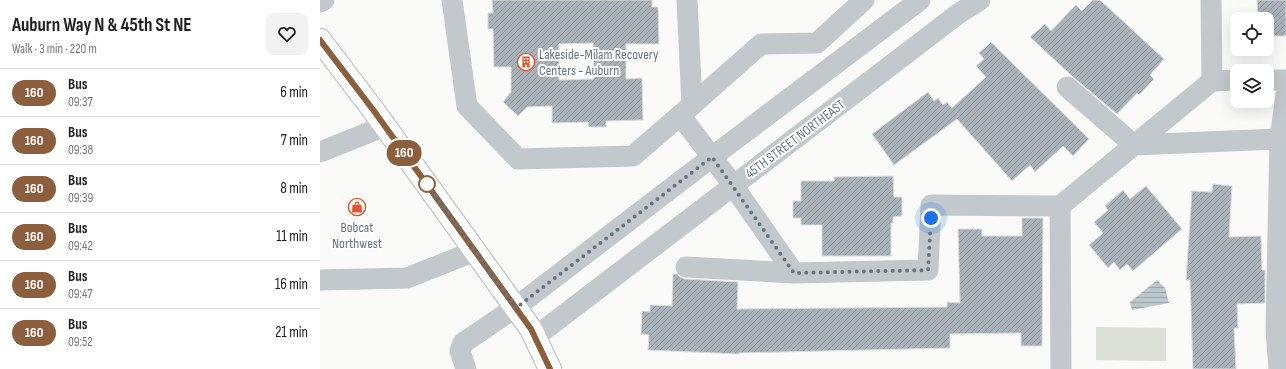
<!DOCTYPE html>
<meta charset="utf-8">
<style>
body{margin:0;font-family:"Sofia Sans Condensed",sans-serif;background:#f2f2f2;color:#222;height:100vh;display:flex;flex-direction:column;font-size:15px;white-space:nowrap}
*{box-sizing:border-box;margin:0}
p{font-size:13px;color:#767676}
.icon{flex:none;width:22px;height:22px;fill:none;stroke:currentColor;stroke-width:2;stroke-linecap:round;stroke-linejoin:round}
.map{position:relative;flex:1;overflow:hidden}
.details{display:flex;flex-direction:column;background:#fff;width:320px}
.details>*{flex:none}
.badge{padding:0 8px;border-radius:13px;font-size:14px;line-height:26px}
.tools{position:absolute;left:910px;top:12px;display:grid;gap:8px}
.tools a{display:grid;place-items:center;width:44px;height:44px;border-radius:8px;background:#fff;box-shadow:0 4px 16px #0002;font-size:20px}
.you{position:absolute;width:20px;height:20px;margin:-10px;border:3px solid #fff;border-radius:50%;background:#1a73e8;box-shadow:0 0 0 6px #1a73e833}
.map>.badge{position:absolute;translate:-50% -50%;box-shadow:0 0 0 2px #fff}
.round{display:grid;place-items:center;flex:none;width:42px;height:42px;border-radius:8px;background:#f2f2f2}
.summary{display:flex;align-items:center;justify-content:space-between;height:68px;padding:0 12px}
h1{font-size:19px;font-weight:700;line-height:30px}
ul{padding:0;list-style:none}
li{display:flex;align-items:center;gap:12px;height:48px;padding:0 12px;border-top:1px solid #e0e0e0}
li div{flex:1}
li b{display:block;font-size:15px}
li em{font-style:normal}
li .badge{min-width:44px;font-weight:700;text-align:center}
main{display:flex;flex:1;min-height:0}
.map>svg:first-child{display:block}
.park{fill:#dadfd7}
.water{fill:url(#water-rules)}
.building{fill:url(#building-hatch);stroke:#dcdcda;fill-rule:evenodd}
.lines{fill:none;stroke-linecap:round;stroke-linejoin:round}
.major-casing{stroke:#b5babe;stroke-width:24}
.minor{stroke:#c3c8cc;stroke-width:21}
.major{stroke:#fff;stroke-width:22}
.line-casing{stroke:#fff;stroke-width:9}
.line{stroke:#8b5e3c;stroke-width:6}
.walk{stroke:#657683;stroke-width:4;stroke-dasharray:0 7.2}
.stop-dot{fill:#fff;stroke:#8b5e3c;stroke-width:2}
.labels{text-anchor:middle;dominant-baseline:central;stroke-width:4;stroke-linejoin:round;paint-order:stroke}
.poi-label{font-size:14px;fill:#657683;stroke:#fff;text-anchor:start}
.street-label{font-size:14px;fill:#657683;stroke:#fff}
</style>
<main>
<section class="details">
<div class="summary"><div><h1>Auburn Way N &amp; 45th St NE</h1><p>Walk · 3 min · 220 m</p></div><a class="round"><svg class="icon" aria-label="heart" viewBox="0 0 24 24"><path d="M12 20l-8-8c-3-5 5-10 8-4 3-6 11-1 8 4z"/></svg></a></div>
<ul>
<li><span class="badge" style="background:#8b5e3c;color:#fff">160</span><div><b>Bus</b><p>09:37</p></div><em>6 min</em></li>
<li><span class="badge" style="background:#8b5e3c;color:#fff">160</span><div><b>Bus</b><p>09:38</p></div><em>7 min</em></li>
<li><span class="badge" style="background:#8b5e3c;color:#fff">160</span><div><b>Bus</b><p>09:39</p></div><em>8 min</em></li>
<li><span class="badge" style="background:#8b5e3c;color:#fff">160</span><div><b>Bus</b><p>09:42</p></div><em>11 min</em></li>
<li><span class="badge" style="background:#8b5e3c;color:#fff">160</span><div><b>Bus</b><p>09:47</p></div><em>16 min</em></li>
<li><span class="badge" style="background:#8b5e3c;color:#fff">160</span><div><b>Bus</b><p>09:52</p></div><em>21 min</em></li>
</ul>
</section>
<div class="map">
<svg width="966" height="369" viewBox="0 0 966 369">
<defs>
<pattern id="water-rules" width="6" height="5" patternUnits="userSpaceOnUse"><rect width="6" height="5" fill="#bbc7cb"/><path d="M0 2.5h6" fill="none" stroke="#9ca6aa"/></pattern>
<pattern id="building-hatch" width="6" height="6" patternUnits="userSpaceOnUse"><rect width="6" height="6" fill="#aab3b9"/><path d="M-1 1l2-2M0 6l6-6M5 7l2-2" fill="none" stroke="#8e969c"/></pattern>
</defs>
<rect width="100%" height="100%" fill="#fafaf8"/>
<!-- park -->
<path class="park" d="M776 327 846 328V361L776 360Z"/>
<!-- water -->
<path class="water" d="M837 280 845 288 849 303 812 310 810 302Z"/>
<!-- building -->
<path class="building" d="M172 0H332V7H338L339 44H306V79L322 78 323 120 286 121V127H269L268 122 232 123V106L207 107 198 116 183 102 191 92V67H174L173 29H168V13H173ZM273 43 274 79 239 80V44Z
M773 0H780L844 59 830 75 834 79 819 95 817 93 797 114 752 76 710 37 725 24 731 31 756 5 762 11Z
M937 0H966V36H947V19H938Z
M671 42 769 139 753 156 743 146 715 172 710 165 692 181 637 119 574 165 552 134 608 92 614 101 618 98 623 105 627 102 632 108 666 77 656 66 664 59 659 53Z
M573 176 574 197H582V216L573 217V223H571V256H502V225H481V218H473V201H481V181H514V177Z
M893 184 912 186 909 237 941 236 942 270H945V303L917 304 918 328H914L916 369H873L870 280H866L872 191 892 192Z
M826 186 862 229 813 271 807 264 800 270 794 262 788 268 769 245 783 233 774 222 788 210 785 206 803 190 810 199Z
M702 218H723L722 346H701V333L630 334V348L419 353V354L328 350 329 335 321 334 322 311 330 312V305L352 306 353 274H357L360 277 365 279 418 282 417 309 627 307V302L640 303 638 229H662V236H702Z"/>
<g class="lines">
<defs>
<path id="major" d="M0 40 54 111 211 329 230 369"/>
</defs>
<!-- major casing -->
<use href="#major" class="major-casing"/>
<!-- minor -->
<path class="minor" d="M132 0 147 106 198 159 313 156 372 105 367 0
M891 0 892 81
M0 2 4 0
M947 80H966
M747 87 814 145 960 139
M372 105 441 44 497 43 544 0
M360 115 407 177 474 273
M0 152 65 126
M366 267 474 273 608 270 611 205 740 206
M0 280 87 278 155 251
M215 337 638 14 660 0
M146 369 140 351 143 343 196 307 392 157 600 0
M741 369 740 206 892 81 917 80
M959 369 956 330 960 139 966 95"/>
<!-- major -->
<use href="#major" class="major"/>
</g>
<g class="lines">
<defs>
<path id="line" d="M0 40 54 111 211 329 230 369"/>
</defs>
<!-- line casing -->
<use href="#line" class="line-casing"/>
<!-- line -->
<use href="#line" class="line"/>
<!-- walk -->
<path class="walk" d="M107 184 196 308 392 157 474 273 608 270 611 218"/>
</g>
<!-- icons -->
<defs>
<symbol id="building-ring" viewBox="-11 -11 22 22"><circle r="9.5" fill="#fff" stroke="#e4572e" stroke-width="1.5"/><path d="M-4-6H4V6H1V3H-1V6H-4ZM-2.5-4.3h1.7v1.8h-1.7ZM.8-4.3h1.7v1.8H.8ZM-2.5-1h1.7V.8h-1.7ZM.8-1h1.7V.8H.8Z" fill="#e4572e"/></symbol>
<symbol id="shop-ring" viewBox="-11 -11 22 22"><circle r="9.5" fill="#fff" stroke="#e4572e" stroke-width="1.5"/><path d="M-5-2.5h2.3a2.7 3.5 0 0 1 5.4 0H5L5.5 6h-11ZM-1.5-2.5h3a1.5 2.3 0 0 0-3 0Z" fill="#e4572e"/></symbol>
</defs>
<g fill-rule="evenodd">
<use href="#building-ring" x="196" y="52" width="20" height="20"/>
<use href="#shop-ring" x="27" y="197" width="20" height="20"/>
</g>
<!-- markers -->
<circle class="stop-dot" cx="107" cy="184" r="8"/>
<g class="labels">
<!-- poi labels -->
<g class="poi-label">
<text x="219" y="54">Lakeside-Milam Recovery<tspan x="219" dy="16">Centers - Auburn</tspan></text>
<text x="37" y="227" text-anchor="middle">Bobcat<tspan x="37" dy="16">Northwest</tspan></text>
</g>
<!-- street labels -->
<g class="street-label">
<text transform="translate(475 139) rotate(-37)">45TH STREET NORTHEAST</text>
</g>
</g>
</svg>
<div class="tools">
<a><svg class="icon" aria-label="locate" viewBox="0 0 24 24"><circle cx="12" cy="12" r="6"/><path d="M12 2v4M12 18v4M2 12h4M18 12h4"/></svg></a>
<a><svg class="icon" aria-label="layers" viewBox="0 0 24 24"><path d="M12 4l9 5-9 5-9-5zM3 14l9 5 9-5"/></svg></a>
</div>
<div class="you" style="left:611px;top:218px"></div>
<b class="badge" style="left:84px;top:153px;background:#8b5e3c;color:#fff">160</b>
</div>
</main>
